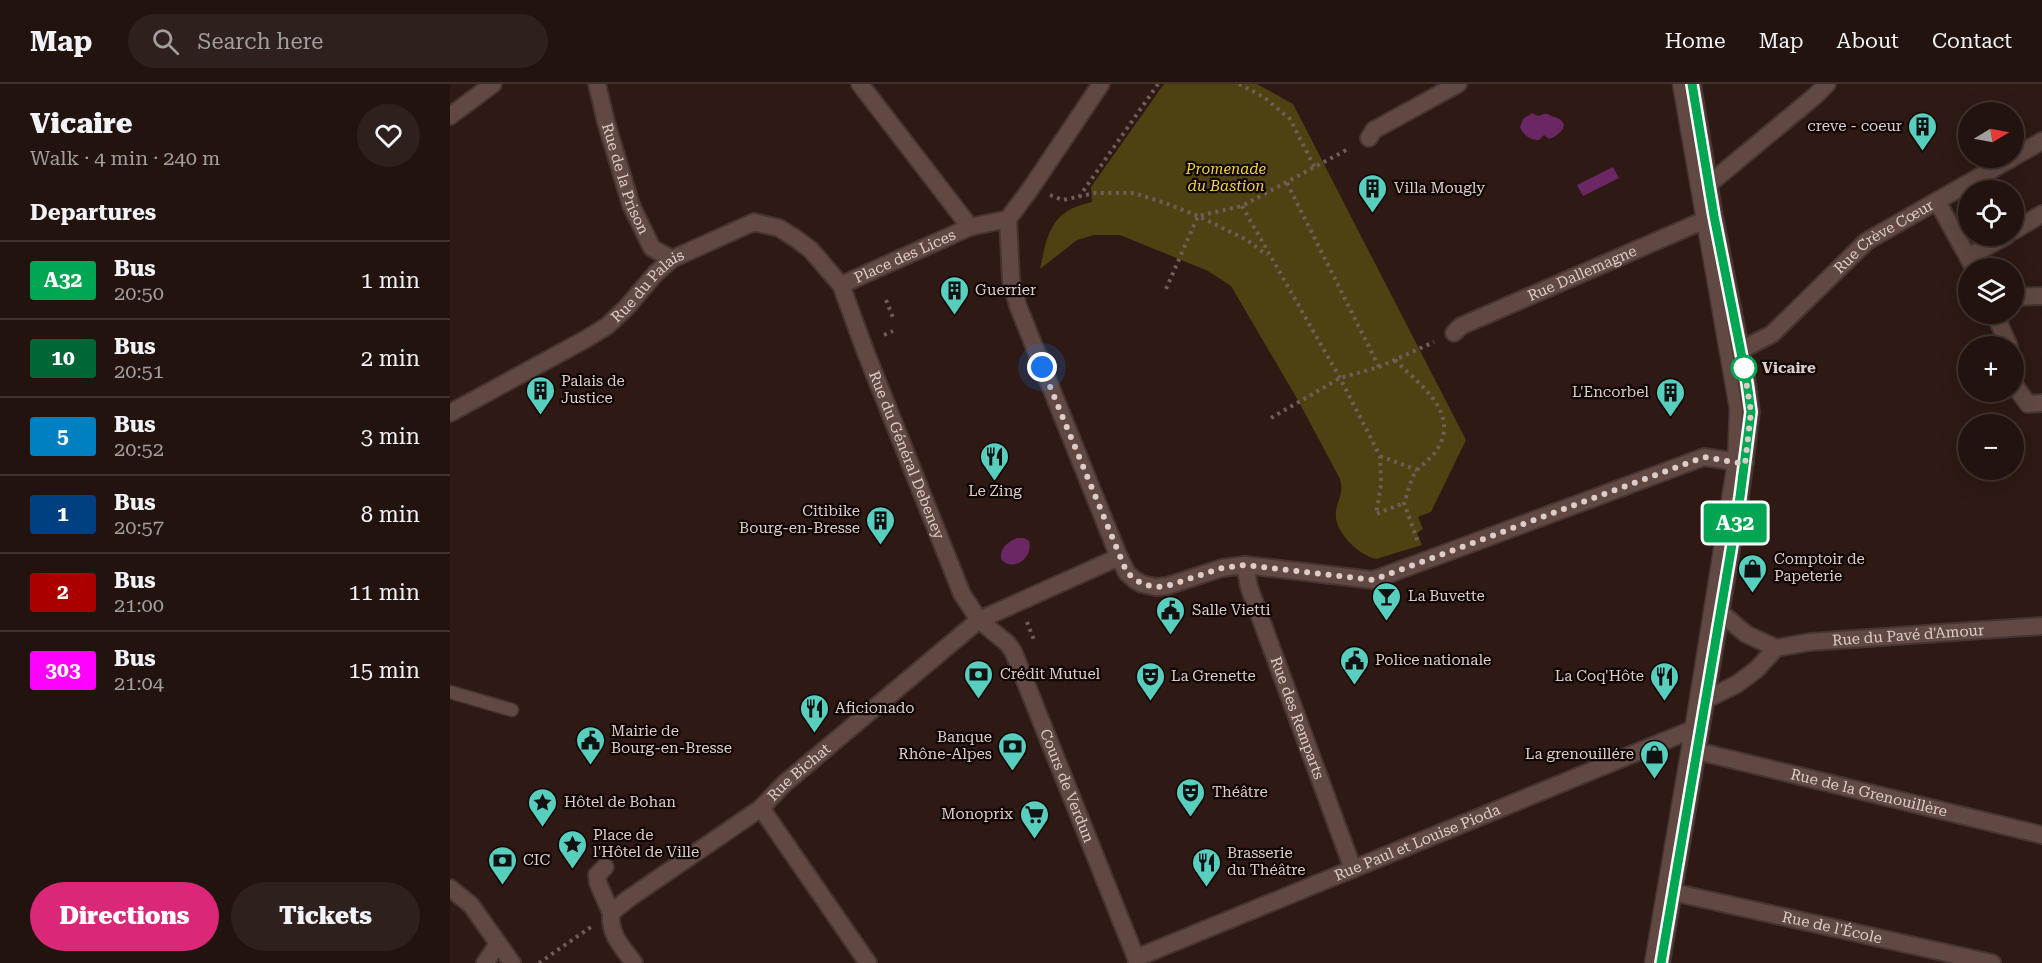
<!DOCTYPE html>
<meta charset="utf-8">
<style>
body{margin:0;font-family:"Roboto Serif",serif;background:#2e201d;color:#f1f3f6;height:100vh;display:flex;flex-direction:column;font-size:22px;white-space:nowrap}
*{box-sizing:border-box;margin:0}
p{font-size:20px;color:#a29e9e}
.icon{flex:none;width:33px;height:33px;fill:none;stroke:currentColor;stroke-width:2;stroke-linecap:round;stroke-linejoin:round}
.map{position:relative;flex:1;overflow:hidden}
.side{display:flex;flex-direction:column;background:#22130f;width:450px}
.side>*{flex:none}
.badge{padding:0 12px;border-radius:4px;font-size:21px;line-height:39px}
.needle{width:39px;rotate:80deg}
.fabs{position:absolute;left:1508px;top:18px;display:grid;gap:12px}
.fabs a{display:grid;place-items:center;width:66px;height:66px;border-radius:50%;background:#22130f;box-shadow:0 6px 24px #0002,0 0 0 2px #3f322f;font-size:30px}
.you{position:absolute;width:30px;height:30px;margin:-15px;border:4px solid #fff;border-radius:50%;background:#1a73e8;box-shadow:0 0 0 9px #1a73e833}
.map>.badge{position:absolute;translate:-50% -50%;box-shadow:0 0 0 3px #fff}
h2{padding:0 30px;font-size:22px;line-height:54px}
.round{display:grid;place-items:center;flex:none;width:63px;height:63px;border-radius:32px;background:#2e201d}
.summary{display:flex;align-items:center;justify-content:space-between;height:102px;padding:0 30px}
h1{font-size:28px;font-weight:800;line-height:45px}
.cta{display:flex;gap:12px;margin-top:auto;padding:12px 30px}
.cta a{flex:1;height:69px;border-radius:36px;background:#db2777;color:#fff;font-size:24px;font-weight:800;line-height:69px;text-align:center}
.cta a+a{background:#2e201d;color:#f1f3f6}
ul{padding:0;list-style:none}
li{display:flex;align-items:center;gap:18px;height:78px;padding:0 30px;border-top:2px solid #3f322f}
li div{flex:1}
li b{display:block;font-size:22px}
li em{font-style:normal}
li .badge{min-width:66px;font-weight:700;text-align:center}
header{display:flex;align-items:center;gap:36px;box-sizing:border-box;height:84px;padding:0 30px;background:#22130f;border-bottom:2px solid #3f322f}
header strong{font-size:28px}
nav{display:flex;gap:33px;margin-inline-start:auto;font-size:21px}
.search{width:420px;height:54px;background:#2e201d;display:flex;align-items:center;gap:15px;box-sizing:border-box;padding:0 21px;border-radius:33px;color:#a29e9e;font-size:22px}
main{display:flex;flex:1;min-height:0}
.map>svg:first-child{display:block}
.green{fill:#4f4212}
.water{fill:#6a2764}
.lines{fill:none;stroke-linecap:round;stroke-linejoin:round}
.service-casing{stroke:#453432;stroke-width:15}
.pedestrian-casing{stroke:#453432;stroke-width:20}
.minor-casing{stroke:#453432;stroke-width:20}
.secondary-casing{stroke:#453432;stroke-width:20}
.path{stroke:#705c58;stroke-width:4;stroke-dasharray:3 4.5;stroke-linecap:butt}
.service{stroke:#614842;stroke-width:12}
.pedestrian{stroke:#614842;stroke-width:16}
.minor{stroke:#614842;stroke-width:16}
.secondary{stroke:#614842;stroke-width:16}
.line-casing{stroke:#fff;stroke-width:14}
.line{stroke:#00a651;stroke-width:9}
.walk{stroke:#ddcdca;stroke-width:6;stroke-dasharray:0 10.8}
.stop-dot{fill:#fff;stroke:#00a651;stroke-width:3}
.labels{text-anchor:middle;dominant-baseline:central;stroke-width:4.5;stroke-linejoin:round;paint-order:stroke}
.poi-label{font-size:15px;fill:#ddcdca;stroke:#100705;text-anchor:start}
.park-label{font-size:15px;font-style:italic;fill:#f6d046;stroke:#100705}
.street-label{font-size:15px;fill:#ddcdca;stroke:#100705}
.stop-label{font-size:15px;font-weight:bold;fill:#ddcdca;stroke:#100705;text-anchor:start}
</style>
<header>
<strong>Map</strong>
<div class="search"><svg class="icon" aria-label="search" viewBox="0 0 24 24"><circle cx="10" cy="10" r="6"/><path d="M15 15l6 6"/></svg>Search here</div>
<nav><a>Home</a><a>Map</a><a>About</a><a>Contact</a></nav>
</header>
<main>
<section class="side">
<div class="summary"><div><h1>Vicaire</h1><p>Walk · 4 min · 240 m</p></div><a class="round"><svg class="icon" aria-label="heart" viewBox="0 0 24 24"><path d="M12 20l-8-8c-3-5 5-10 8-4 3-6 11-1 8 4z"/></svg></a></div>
<h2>Departures</h2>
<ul>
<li><span class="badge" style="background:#00a651;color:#fff">A32</span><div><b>Bus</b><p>20:50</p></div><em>1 min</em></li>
<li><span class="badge" style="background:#016635;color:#fff">10</span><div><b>Bus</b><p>20:51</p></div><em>2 min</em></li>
<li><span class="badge" style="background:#0080c0;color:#fff">5</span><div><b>Bus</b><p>20:52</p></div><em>3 min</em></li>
<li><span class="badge" style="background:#004080;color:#fff">1</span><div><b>Bus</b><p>20:57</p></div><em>8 min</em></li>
<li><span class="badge" style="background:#a00;color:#fff">2</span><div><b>Bus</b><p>21:00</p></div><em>11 min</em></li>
<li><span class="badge" style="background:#f0f;color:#fff">303</span><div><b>Bus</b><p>21:04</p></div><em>15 min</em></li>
</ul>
<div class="cta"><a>Directions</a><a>Tickets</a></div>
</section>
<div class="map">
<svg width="1592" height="879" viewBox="0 0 1592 879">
<rect width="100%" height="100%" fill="#2e1914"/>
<!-- green -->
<path class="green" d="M714 0H807L843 20 1016 356 981 428 968 433 973 445 967 449 972 461 926 475C908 471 883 447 886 427 888 414 894 410 890 395L849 318 781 202 758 187 670 151H644L627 156 590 185C595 163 598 138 619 126 626 122 635 120 642 118L641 103Z"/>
<!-- water -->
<path class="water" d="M1082 29 1088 32C1091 32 1094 29 1097 30 1098 30 1100 31 1101 32 1122 37 1114 49 1099 55L1094 51 1089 56C1081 57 1073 51 1070 43L1073 35Z
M1163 83 1169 94 1133 112 1127 101Z
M567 454H574L579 457C584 474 562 489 551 475 550 463 558 458 567 454Z"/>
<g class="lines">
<defs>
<path id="service" d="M0 608 62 626
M1201 879 1241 646 1284 378 1286 325 1229 0"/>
<path id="pedestrian" d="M155 783 147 791 148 799 161 829"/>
<g id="minor">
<path id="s1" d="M147 0 156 38 181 121 202 164 222 175"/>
<path d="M410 0 520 143"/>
<path d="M0 32 43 0"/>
<path d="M919 54 924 46 1008 0"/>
<path d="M1259 100 1365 12 1377 0"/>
<path d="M1487 117 1524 184"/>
<path d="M558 135 561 196 568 222 669 473 677 489 685 496 692 500 706 503 717 502 772 484 795 481 923 496 1254 373 1295 379"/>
<path d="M1563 147 1592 130"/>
<path d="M1518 173 1556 152"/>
<path id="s2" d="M391 201 520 143 558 135 581 104 651 0"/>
<path d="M1563 213 1592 212"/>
<path d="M1545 230 1559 262"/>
<path id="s3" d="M1004 249 1011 242 1264 132"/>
<path id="s4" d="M1291 266 1322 250 1417 157 1592 57"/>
<path d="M1563 299 1578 320 1592 319"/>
<path id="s5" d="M0 329 136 255 157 242 176 224 206 189 222 175 304 138 329 144 345 154 361 166 391 201 416 269 512 510 529 536 557 559 563 567 688 879"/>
<path id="s6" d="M795 481 799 503 903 785"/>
<path d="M1270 528 1296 550 1326 564"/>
<path id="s7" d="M1255 616 1287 600 1307 585 1326 564 1360 558 1592 542"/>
<path id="s8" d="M1247 667 1592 751"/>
<path d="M311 724 418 879"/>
<path d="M0 804 21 821 62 879"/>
<path id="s9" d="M1222 808 1542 879"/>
<path id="s10" d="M686 874 1251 642"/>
<path d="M35 879 48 860"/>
<path id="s11" d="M184 879C172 863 159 850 161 829L178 815 311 724 335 699 529 536 669 473"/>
</g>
<path id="secondary" d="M1211 879 1290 413 1301 328 1297 299 1264 132 1242 0"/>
</defs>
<!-- service casing -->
<use href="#service" class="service-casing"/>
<!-- pedestrian casing -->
<use href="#pedestrian" class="pedestrian-casing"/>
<!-- minor casing -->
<use href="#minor" class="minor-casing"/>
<!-- secondary casing -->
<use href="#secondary" class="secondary-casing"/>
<!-- path -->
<path class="path" d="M789 0 815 14 840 35 865 84
M837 99 929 283
M600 111 613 116 645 109H684L718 120 748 132 797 156 817 171
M629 113 708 0
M792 122 890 294 930 372 931 401 926 430 954 419
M716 205 748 132 792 122 900 64
M436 216 444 236
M434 251 443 247
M945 276C967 299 1010 327 988 364 983 373 975 378 968 385 961 392 958 409 954 419L968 458
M821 334 890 294 929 283 984 258
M930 372 967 386
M577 538 584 556
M89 879 141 843"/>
<!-- service -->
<use href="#service" class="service"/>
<!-- pedestrian -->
<use href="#pedestrian" class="pedestrian"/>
<!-- minor -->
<use href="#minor" class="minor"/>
<!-- secondary -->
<use href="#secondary" class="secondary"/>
</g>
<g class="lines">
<defs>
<path id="line" d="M1211 879 1290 413 1301 328 1297 299 1264 132 1242 0"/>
</defs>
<!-- line casing -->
<use href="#line" class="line-casing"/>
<!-- line -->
<use href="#line" class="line"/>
<!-- walk -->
<path class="walk" d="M592 283 677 489 692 500 706 503 717 502 772 484 795 481 923 496 1254 373 1295 380 1301 328 1294 284"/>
</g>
<!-- icons -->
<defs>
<symbol id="building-pin" viewBox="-11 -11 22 30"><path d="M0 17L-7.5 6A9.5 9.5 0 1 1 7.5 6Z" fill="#58cebf" stroke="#100705"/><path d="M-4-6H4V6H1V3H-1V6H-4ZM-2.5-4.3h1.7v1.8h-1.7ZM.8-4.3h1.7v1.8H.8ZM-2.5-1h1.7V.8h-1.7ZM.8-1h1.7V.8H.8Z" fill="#111"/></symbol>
<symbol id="restaurant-pin" viewBox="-11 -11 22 30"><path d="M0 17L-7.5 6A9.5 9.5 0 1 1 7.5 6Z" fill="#58cebf" stroke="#100705"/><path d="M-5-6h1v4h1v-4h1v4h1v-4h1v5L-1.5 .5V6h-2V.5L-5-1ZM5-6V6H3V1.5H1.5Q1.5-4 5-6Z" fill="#111"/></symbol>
<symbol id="shop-pin" viewBox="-11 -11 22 30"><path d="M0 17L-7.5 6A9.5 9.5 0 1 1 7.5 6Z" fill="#58cebf" stroke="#100705"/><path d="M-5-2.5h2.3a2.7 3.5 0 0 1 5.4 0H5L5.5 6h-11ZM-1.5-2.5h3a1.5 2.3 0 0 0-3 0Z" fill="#111"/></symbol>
<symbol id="bar-pin" viewBox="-11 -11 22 30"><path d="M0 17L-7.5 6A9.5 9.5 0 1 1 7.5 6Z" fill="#58cebf" stroke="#100705"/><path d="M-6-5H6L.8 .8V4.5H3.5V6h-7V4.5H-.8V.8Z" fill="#111"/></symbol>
<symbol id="civic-pin" viewBox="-11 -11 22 30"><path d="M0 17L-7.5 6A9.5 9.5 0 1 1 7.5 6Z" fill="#58cebf" stroke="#100705"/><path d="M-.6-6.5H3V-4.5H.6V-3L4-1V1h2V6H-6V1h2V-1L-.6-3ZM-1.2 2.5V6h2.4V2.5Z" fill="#111"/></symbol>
<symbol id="bank-pin" viewBox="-11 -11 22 30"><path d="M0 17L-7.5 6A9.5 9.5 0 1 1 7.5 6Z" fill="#58cebf" stroke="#100705"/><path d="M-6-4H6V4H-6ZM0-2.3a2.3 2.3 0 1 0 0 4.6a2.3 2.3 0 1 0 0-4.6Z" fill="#111"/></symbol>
<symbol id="theatre-pin" viewBox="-11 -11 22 30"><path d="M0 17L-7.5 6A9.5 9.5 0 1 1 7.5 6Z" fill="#58cebf" stroke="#100705"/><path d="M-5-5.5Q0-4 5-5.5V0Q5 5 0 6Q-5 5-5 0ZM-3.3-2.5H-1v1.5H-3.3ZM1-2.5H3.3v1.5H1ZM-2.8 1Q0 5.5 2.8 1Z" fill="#111"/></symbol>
<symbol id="sight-pin" viewBox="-11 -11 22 30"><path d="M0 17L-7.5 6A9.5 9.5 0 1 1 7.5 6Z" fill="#58cebf" stroke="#100705"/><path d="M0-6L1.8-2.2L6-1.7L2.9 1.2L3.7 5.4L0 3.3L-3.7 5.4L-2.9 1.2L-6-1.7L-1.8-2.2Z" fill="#111"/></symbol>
<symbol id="supermarket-pin" viewBox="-11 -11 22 30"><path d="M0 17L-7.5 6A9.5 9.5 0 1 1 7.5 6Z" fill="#58cebf" stroke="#100705"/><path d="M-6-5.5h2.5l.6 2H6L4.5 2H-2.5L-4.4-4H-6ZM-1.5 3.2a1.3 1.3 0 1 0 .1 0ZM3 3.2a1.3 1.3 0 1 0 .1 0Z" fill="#111"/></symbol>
</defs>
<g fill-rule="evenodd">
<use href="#building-pin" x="1456" y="26" width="33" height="45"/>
<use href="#building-pin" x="906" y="88" width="33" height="45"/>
<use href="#building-pin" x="488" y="190" width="33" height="45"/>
<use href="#building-pin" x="74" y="290" width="33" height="45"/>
<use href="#building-pin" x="1204" y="292" width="33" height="45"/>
<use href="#restaurant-pin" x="528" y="356" width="33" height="45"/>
<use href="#building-pin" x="414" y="420" width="33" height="45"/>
<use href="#shop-pin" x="1286" y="468" width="33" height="45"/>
<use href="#bar-pin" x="920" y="496" width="33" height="45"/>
<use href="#civic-pin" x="704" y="510" width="33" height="45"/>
<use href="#civic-pin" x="888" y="560" width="33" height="45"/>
<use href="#bank-pin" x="512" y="574" width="33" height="45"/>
<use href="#theatre-pin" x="684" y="576" width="33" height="45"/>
<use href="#restaurant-pin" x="1198" y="576" width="33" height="45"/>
<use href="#restaurant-pin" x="348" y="608" width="33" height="45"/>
<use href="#civic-pin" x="124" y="640" width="33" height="45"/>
<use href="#bank-pin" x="546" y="646" width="33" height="45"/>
<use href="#shop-pin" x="1188" y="654" width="33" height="45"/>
<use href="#theatre-pin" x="724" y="692" width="33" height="45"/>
<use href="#sight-pin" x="76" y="702" width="33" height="45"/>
<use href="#supermarket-pin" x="568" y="714" width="33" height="45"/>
<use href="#sight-pin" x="106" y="744" width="33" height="45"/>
<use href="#bank-pin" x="36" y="760" width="33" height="45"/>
<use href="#restaurant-pin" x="740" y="762" width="33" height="45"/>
</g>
<!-- markers -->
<circle class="stop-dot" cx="1294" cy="284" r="12"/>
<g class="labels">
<!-- poi labels -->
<g class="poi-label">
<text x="1452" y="42" text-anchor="end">creve - coeur</text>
<text x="944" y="104">Villa Mougly</text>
<text x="525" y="206">Guerrier</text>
<text x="111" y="297">Palais de<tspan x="111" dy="17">Justice</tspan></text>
<text x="1199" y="308" text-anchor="end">L'Encorbel</text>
<text x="545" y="407" text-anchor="middle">Le Zing</text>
<text x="410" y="427" text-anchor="end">Citibike<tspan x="410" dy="17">Bourg-en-Bresse</tspan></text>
<text x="1324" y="475">Comptoir de<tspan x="1324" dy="17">Papeterie</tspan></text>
<text x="958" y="512">La Buvette</text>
<text x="742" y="526">Salle Vietti</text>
<text x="925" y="576">Police nationale</text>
<text x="550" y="590">Crédit Mutuel</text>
<text x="721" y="592">La Grenette</text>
<text x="1194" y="592" text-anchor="end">La Coq'Hôte</text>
<text x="385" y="624">Aficionado</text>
<text x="161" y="647">Mairie de<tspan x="161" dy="17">Bourg-en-Bresse</tspan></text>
<text x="542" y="653" text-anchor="end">Banque<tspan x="542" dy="17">Rhône-Alpes</tspan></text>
<text x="1184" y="670" text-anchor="end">La grenouillére</text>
<text x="762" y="708">Théâtre</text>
<text x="114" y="718">Hôtel de Bohan</text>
<text x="563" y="730" text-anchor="end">Monoprix</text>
<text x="143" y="751">Place de<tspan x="143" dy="17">l'Hôtel de Ville</tspan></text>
<text x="777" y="769">Brasserie<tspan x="777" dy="17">du Théâtre</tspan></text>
<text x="73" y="776">CIC</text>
</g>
<!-- park labels -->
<g class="park-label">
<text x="776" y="85">Promenade<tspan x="776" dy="17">du Bastion</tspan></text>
</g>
<!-- street labels -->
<g class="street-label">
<text stroke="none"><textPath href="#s1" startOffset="99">Rue de la Prison</textPath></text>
<text stroke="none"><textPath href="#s4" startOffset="184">Rue Crève Cœur</textPath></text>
<text stroke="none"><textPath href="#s2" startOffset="70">Place des Lices</textPath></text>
<text stroke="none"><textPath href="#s3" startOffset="142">Rue Dallemagne</textPath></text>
<text stroke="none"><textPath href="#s5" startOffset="237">Rue du Palais</textPath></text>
<text stroke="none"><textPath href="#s5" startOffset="656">Rue du Général Debeney</textPath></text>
<text stroke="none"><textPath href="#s7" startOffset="222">Rue du Pavé d'Amour</textPath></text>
<text stroke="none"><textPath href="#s6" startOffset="162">Rue des Remparts</textPath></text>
<text stroke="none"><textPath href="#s11" startOffset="292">Rue Bichat</textPath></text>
<text stroke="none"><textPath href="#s5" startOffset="1028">Cours de Verdun</textPath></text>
<text stroke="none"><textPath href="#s8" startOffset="177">Rue de la Grenouillère</textPath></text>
<text stroke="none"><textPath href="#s10" startOffset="304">Rue Paul et Louise Pioda</textPath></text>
<text stroke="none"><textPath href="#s9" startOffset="164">Rue de l'École</textPath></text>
</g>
<!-- stop labels -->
<g class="stop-label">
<text x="1312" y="284">Vicaire</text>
</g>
</g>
</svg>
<div class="fabs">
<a><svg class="needle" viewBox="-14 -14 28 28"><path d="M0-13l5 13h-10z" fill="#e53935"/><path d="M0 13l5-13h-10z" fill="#a29e9e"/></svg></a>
<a><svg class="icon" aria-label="locate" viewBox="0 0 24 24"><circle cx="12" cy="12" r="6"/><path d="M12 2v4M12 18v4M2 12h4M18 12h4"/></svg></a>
<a><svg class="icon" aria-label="layers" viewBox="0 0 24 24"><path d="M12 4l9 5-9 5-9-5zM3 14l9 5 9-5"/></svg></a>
<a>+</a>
<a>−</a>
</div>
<div class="you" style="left:592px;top:283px"></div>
<b class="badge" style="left:1285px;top:439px;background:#00a651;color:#fff">A32</b>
</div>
</main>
